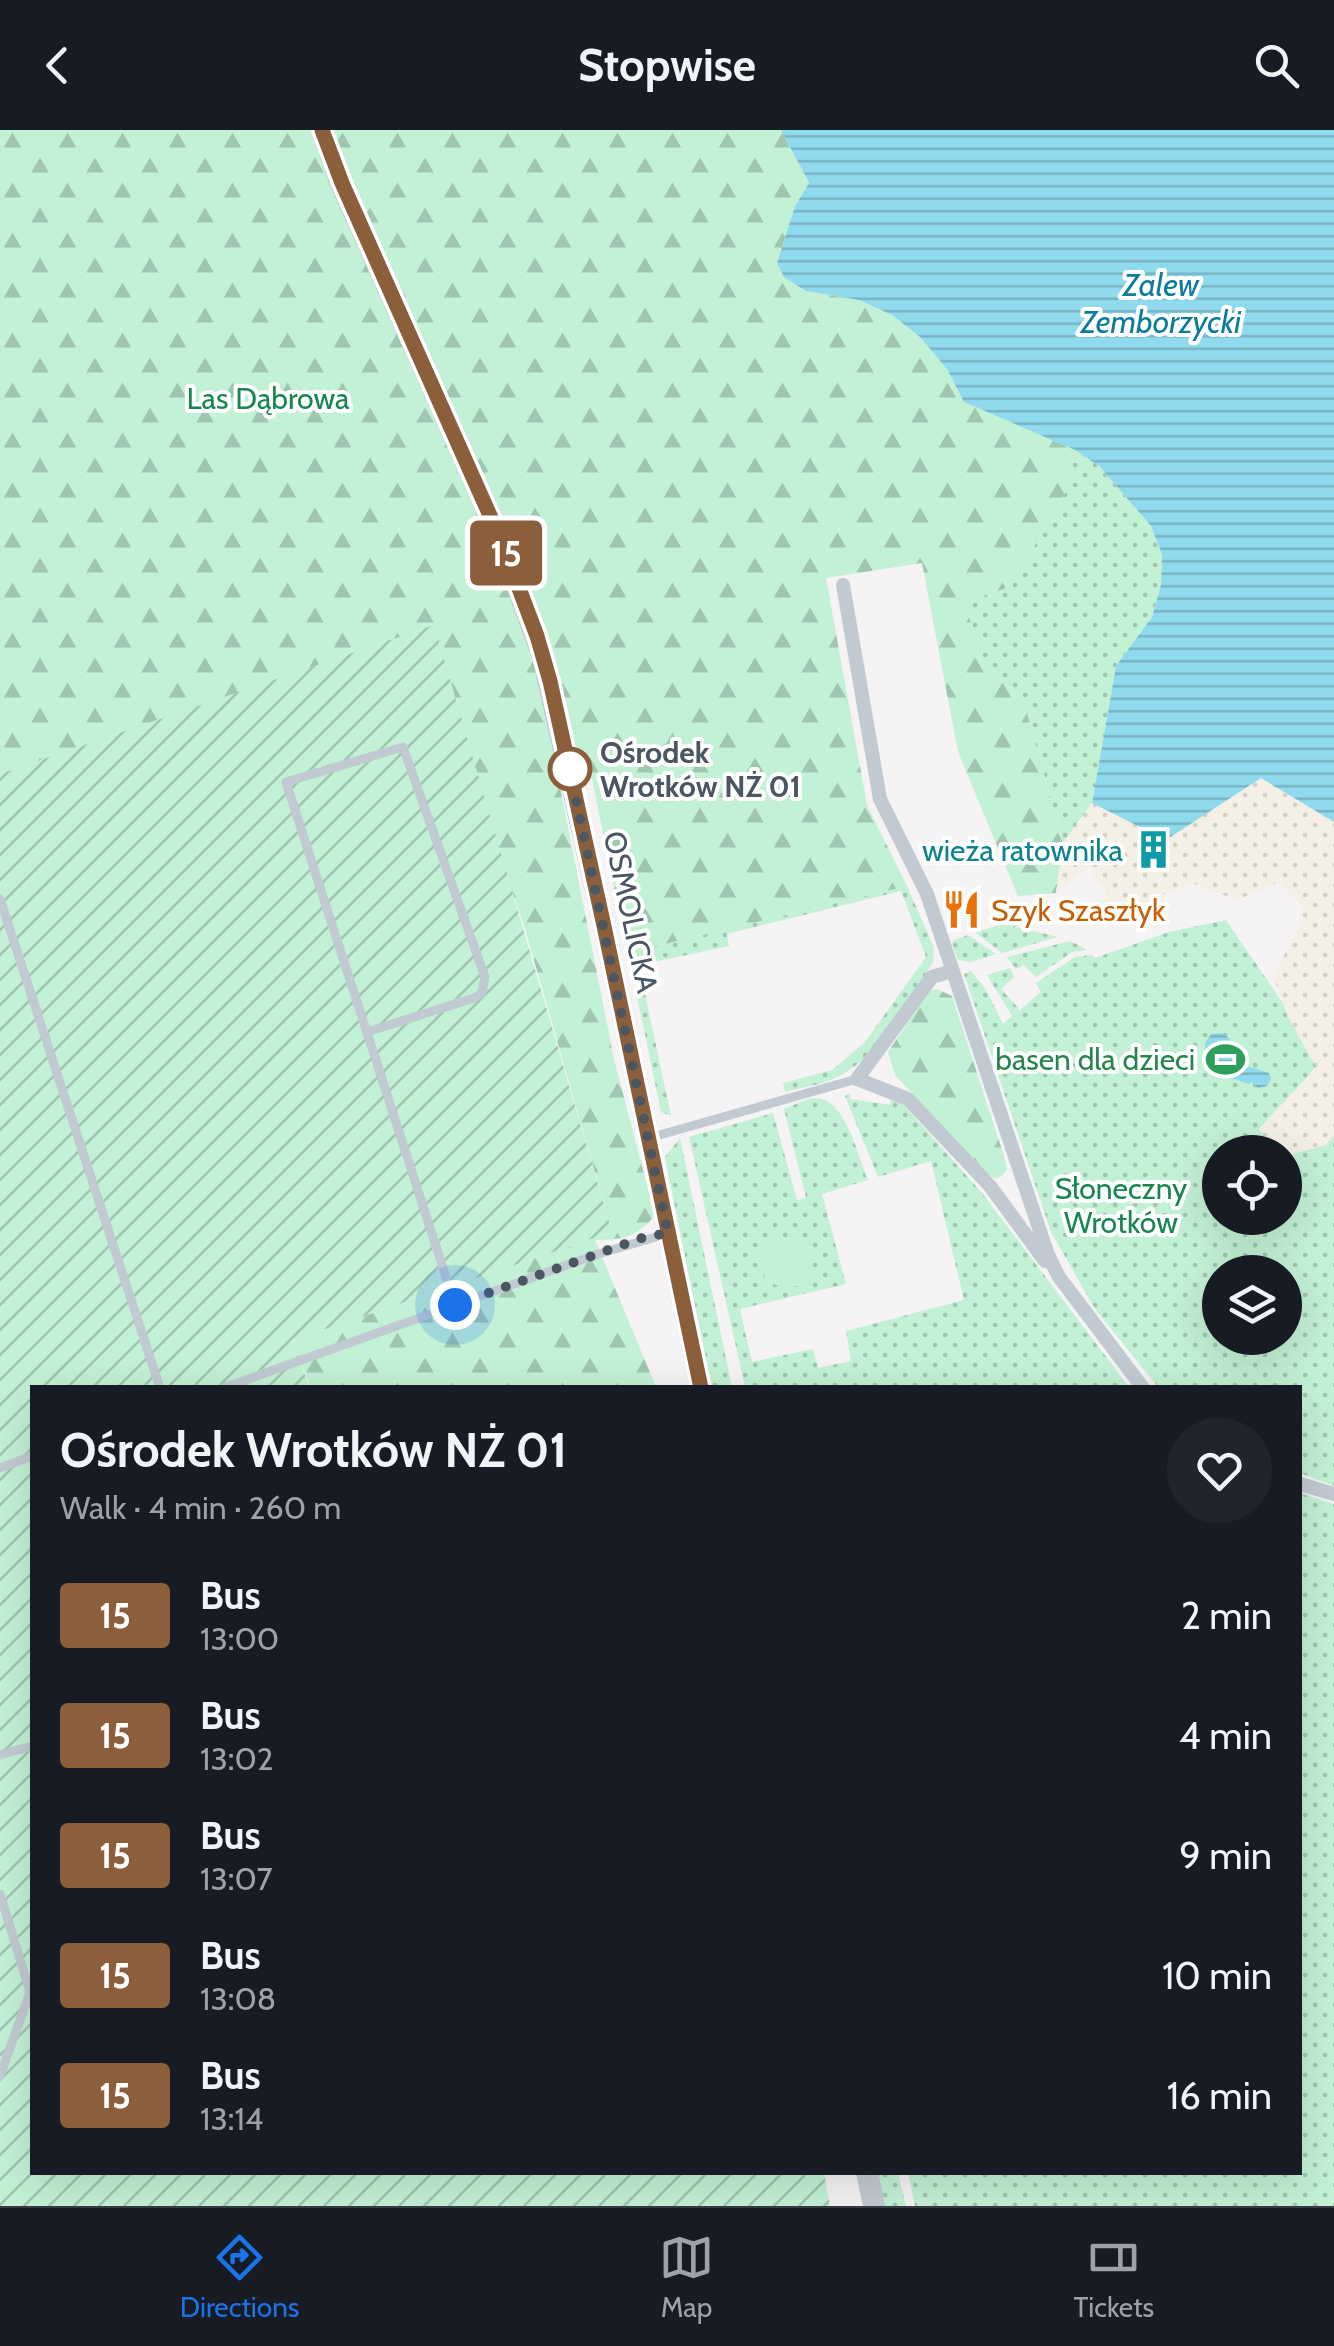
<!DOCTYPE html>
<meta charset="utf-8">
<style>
body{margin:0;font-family:Cabin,sans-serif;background:#20242c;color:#f1f3f6;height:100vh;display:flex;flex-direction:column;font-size:38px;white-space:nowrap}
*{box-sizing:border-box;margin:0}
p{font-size:32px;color:#9ea1a6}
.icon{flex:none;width:55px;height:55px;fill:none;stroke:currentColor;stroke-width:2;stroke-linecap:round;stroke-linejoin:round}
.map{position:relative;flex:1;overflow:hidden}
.side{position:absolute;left:30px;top:1255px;width:1272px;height:790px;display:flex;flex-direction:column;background:#171b24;border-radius:0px;box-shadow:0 10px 40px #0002}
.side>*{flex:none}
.badge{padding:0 20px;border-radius:8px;font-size:35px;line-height:65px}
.buttons{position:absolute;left:1202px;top:1005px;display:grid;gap:20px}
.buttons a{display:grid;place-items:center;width:100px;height:100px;border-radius:50%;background:#171b24;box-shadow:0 10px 40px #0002;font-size:50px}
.you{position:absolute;width:50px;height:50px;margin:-25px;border:8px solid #fff;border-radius:50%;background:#1a73e8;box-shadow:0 0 0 15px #1a73e833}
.map>.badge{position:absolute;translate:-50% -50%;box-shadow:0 0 0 5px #fff}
.round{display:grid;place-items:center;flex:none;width:105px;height:105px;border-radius:52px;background:#20242c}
.overview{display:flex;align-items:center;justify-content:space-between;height:170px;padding:0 30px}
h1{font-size:48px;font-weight:800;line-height:75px}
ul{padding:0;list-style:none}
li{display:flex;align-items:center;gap:30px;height:120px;padding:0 30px}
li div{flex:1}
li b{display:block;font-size:38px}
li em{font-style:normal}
li .badge{min-width:110px;font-weight:700;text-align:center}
header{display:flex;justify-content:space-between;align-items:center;height:130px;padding:0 30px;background:#171b24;font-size:45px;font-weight:800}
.tabs{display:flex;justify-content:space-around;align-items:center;height:140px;border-top:2px solid #363941;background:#171b24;font-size:28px;color:#9ea1a6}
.tabs a{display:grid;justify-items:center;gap:5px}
.tabs .current{color:#1a73e8}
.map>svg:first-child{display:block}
.grass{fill:url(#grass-dots);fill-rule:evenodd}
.forest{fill:url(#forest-firs)}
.sand{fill:url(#sand-dots)}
.garden{fill:url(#garden-furrows)}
.pitch{fill:#c3f1d5}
.water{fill:url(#water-rules)}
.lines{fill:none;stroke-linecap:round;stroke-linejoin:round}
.service{stroke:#c1cad2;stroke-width:9}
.pedestrian{stroke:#c1cad2;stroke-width:14}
.tertiary{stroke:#c1cad2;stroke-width:22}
.line-casing{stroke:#fff;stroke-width:22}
.line{stroke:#8b5e3c;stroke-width:15}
.walk{stroke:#4a5661;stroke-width:10;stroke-dasharray:0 18}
.stop-dot{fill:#fff;stroke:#8b5e3c;stroke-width:5}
.labels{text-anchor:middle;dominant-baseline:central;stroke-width:8;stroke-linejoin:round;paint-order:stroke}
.park-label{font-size:30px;fill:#17864f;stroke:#fff}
.stop-label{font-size:30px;font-weight:bold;fill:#4a5661;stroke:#fff;text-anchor:start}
.culture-label{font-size:30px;fill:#0d838f;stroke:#fff;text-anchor:end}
.food-label{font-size:30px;fill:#c56008;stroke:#fff;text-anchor:start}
.street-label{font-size:30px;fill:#4a5661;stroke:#fff}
.leisure-label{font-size:30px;fill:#27864d;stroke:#fff;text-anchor:end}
.water-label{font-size:32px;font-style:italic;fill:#0c7c9b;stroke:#fff}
</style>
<header><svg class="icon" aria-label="back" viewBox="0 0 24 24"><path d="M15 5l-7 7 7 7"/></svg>Stopwise<svg class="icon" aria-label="search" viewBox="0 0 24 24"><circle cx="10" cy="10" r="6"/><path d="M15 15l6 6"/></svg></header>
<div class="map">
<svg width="1334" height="2076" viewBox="0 0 1334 2076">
<defs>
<pattern id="grass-dots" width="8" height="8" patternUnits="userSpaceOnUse" patternTransform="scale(2.5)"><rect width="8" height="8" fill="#c3f1d5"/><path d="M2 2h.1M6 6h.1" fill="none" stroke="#a0c6b0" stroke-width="1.8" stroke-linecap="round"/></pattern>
<pattern id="forest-firs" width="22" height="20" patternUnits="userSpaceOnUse" patternTransform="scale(2.5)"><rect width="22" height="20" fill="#c3f1d5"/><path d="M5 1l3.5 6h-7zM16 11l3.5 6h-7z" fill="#a0c6b0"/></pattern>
<pattern id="sand-dots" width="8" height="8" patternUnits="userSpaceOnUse" patternTransform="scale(2.5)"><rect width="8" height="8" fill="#f5f0e5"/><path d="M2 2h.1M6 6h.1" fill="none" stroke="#d4d0c7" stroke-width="1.8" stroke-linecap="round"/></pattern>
<pattern id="garden-furrows" width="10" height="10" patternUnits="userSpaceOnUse" patternTransform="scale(2.5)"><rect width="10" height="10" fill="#c3f1d5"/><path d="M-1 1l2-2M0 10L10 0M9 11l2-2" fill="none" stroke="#a0c6b0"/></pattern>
<pattern id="water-rules" width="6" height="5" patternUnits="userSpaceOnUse" patternTransform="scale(2.5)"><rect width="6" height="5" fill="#90daee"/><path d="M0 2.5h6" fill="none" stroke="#78b4c4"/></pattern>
</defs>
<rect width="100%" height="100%" fill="#f5f3f3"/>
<!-- grass -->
<path class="grass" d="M1075 320 1099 336 1151 396 1162 425 1161 455 1152 487 1116 536 1092 673 1063 713 1022 565 984 541 965 472 1004 459 1034 417 1070 354Z
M907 756 934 818 933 832C907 873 879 930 831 950 817 955 800 958 785 962L783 953 832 940 865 912 926 827 901 761 727 804 729 816 630 837 627 823Z
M1226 790 1334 948V1356L1300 1343V1258L1158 1257 1095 1179 1051 1102 964 844 971 841 985 858 1003 894 1012 886 987 845 1010 838 1014 847 1001 859 1020 880 1041 862 1036 853 1075 827 1092 825 1095 828 1169 802ZM1220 1022H1285V1088H1220ZM1220 1142H1285V1208H1220Z
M1005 794 1058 807 1002 823 975 802Z
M968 805 996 824 971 832 958 830 952 814 954 810Z
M1070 811 1088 820 1072 822 1036 847 1024 835 1016 839 1007 827Z
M643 854 671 986 661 982 636 861Z
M850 963V969L890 975 891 968 902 973 982 1063 1129 1257H745L689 1007 773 983 797 1070 806 1068 784 979C793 976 804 969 814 968 845 966 858 1026 868 1050L822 1064 846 1154 740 1179 752 1232 813 1219 818 1238 851 1231 846 1201 964 1170 931 1031 878 1047 845 966Z
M680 1008 732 1257H711L665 1027Z
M1300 1363 1334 1374V2076H915L908 2043 1300 2042Z
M878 2043H898L906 2076H885Z"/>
<!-- forest -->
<path class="forest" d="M0 0H781L809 54 795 76 777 133 806 161 859 170 892 185 920 207 947 239 964 272 1075 320 1070 354 1034 417 1004 459 965 472 984 541 1022 565 1063 713 1056 763 1018 766 958 622 922 433 826 448 867 675 907 756 627 823 587 624 555 632 614 929 655 1086C633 1109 625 1109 595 1110L656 1257H310L293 1210 612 1102 525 799 486 685 23 637 0 644Z
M937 859 952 866 1005 1029 1007 1039 1002 1046 996 1049 986 1043 895 945 888 922 929 861Z"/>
<!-- sand -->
<path class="sand" d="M1102 619 1261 648 1334 692V1005L1326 1015 1285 1026V1022H1275L1259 999 1316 937 1287 885 1273 846 1301 793 1303 777 1279 752 1237 770 1192 753 1164 764 1149 786 1074 791 1108 766 1088 737 1056 763 1063 713 1092 673Z"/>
<!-- garden -->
<path class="garden" d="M434 495 612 1102 293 1210 309 1257 32 1258V2042H824L830 2076H0V644Z"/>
<!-- pitch -->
<path class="pitch" d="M787 1109C805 1116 813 1122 814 1143 800 1159 788 1161 768 1152L760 1139 762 1121 774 1112Z"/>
<!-- water -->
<path class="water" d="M781 0H1334V692L1261 648 1166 710 1092 673 1116 536 1152 487 1161 455 1162 425 1151 396 1099 336 1075 320 964 272 947 239 920 207 892 185 859 170 806 161 784 147 777 133 795 76 809 53Z
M1221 903 1229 908 1241 934 1269 943 1271 949 1267 956 1258 958 1252 952 1249 954 1218 944 1206 922 1205 913 1211 904Z"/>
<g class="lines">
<!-- service -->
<path class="service" d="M0 769 160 1258
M367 902 474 868 482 863 485 847 403 617 286 652 455 1175
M649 1008 857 949
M223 1258 598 1124 666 1104
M0 1338 32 1326
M0 1625 32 1616
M0 1764 30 1862 0 1946"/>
<!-- pedestrian -->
<path class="pedestrian" d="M843 455 880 669 927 764 1048 1125 1059 1147 1143 1258
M952 841 932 847 857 949 908 969 990 1056 1045 1131
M1300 1354 1334 1364"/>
<!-- tertiary -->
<path class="tertiary" d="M322 0 341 53 500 408 543 527 604 796 701 1258
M867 2042 874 2076"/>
</g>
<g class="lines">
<defs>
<path id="line" d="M322 0 342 53 500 408 537 506 550 551 604 796 701 1258"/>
</defs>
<!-- line casing -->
<use href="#line" class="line-casing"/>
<!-- line -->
<use href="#line" class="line"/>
<!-- walk -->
<path class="walk" d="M455 1175 642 1108 668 1103 567 627 570 639"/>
</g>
<!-- icons -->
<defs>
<symbol id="building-bare" viewBox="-9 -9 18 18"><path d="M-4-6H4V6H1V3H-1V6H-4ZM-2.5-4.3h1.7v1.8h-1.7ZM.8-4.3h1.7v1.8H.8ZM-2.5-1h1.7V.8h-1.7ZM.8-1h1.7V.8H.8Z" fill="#0f9aa8" stroke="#fff" stroke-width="2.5" paint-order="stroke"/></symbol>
<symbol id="restaurant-bare" viewBox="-9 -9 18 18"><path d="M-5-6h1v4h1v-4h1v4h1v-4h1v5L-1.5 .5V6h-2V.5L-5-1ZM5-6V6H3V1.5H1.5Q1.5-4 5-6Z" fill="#e8710a" stroke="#fff" stroke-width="2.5" paint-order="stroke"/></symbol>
<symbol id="stadium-bare" viewBox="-9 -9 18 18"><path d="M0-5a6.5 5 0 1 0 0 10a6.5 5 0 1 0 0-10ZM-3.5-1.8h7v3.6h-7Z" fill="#2e9e5b" stroke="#fff" stroke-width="2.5" paint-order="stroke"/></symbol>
</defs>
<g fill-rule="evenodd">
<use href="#building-bare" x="1126" y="692" width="55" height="55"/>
<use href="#restaurant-bare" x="934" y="752" width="55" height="55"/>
<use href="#stadium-bare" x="1198" y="902" width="55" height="55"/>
</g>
<!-- markers -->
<circle class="stop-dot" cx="570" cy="639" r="20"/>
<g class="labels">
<!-- park labels -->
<g class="park-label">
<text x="268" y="268">Las Dąbrowa</text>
<text x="1121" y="1058">Słoneczny<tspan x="1121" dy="34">Wrotków</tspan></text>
</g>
<!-- stop labels -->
<g class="stop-label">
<text x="600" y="622">Ośrodek<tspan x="600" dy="34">Wrotków NŻ 01</tspan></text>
</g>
<!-- culture labels -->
<g class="culture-label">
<text x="1123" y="720">wieża ratownika</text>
</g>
<!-- food labels -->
<g class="food-label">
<text x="991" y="780">Szyk Szaszłyk</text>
</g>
<!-- street labels -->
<g class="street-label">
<text transform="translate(631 782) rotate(78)">OSMOLICKA</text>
</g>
<!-- leisure labels -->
<g class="leisure-label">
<text x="1195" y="929">basen dla dzieci</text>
</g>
<!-- water labels -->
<g class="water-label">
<text x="1161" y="154">Zalew<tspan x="1161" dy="37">Zemborzycki</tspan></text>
</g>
</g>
</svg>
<div class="buttons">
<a><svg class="icon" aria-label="locate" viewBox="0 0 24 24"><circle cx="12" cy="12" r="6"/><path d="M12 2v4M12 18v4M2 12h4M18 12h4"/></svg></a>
<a><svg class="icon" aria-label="layers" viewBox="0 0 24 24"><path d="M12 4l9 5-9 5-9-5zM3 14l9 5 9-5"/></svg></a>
</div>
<div class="you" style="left:455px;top:1175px"></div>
<b class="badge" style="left:506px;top:423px;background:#8b5e3c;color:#fff">15</b>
<section class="side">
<div class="overview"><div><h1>Ośrodek Wrotków NŻ 01</h1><p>Walk · 4 min · 260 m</p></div><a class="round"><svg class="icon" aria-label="heart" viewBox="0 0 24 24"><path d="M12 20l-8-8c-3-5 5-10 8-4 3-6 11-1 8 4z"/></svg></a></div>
<ul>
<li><span class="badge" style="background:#8b5e3c;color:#fff">15</span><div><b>Bus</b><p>13:00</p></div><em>2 min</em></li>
<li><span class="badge" style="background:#8b5e3c;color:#fff">15</span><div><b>Bus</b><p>13:02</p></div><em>4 min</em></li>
<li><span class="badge" style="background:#8b5e3c;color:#fff">15</span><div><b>Bus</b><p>13:07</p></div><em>9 min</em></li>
<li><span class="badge" style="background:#8b5e3c;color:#fff">15</span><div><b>Bus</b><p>13:08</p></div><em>10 min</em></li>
<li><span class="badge" style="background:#8b5e3c;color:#fff">15</span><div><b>Bus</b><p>13:14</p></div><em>16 min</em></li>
</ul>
</section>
</div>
<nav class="tabs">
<a class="current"><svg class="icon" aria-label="directions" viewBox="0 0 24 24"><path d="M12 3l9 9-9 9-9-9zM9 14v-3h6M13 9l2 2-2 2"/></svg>Directions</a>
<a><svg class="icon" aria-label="map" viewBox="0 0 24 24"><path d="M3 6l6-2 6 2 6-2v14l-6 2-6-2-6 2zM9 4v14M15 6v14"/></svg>Map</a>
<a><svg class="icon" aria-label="tickets" viewBox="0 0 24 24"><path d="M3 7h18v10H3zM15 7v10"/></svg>Tickets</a>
</nav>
